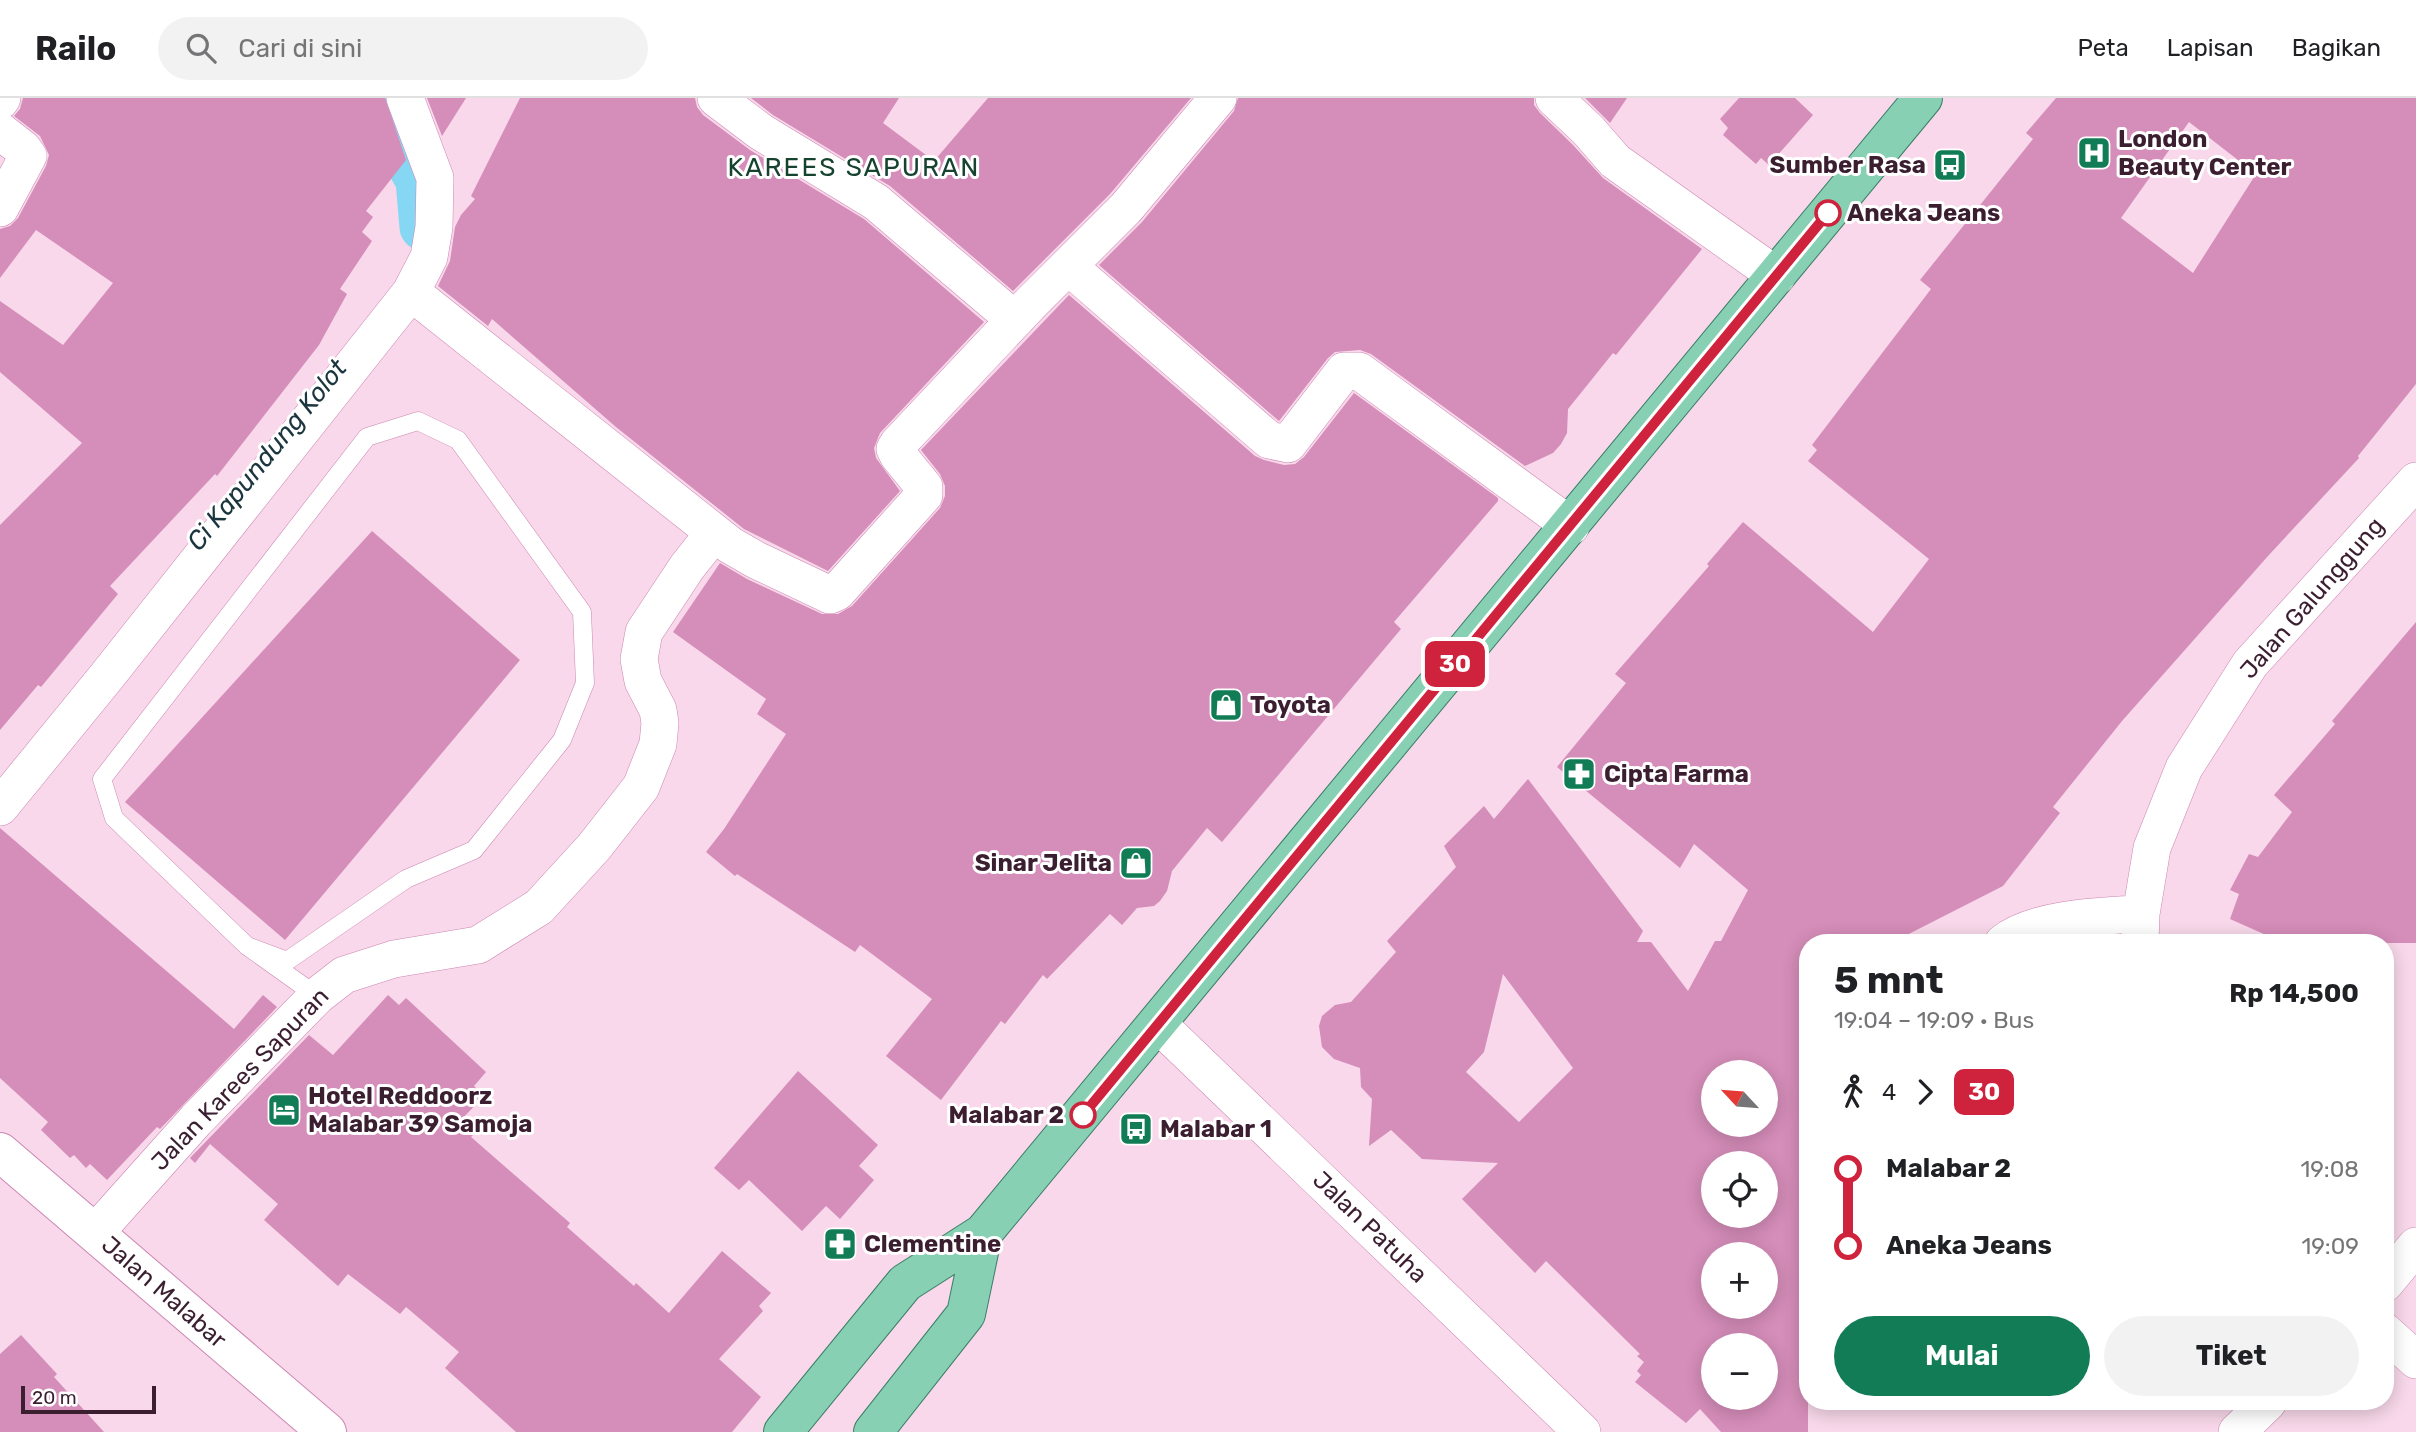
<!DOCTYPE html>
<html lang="id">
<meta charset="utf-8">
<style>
body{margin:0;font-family:Rubik,sans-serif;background:#f2f2f2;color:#202124;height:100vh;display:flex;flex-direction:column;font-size:26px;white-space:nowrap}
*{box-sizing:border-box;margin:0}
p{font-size:23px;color:#757577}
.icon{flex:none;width:38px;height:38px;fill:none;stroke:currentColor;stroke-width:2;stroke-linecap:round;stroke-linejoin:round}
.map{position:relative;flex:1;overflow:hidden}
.sheet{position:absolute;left:1799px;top:836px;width:595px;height:476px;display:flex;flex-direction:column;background:#fff;border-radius:28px;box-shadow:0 4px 18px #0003}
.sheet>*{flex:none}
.badge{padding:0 14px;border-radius:10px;font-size:24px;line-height:46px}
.needle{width:46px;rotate:296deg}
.controls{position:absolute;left:1701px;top:962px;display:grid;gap:14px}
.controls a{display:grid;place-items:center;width:77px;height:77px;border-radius:50%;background:#fff;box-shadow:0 4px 18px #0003;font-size:35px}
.scale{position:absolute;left:21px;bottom:18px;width:135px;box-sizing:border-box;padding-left:7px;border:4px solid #3b1f31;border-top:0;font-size:19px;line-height:24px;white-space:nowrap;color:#3b1f31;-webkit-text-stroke:5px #fff;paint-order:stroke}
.map>.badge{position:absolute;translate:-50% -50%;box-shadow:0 0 0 4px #fff}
.legs{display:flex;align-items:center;gap:10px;height:77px;padding:0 35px;font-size:23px}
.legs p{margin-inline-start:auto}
.overview{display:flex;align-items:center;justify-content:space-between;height:119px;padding:0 35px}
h1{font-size:38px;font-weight:700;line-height:52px}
.action{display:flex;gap:14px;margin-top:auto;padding:14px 35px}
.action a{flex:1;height:80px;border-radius:42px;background:#127c57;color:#fff;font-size:28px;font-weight:700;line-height:80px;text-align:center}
.action a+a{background:#f2f2f2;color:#202124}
ul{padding:0 35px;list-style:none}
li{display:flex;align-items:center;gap:24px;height:77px;font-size:26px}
li i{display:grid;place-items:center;width:10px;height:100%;margin:0 9px;background:currentColor}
li i::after{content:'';width:18px;height:18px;margin:-9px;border:5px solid;border-radius:50%;background:#fff}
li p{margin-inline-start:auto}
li:first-child i{background:linear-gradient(#0000 50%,currentColor 0)}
li:last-child i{background:linear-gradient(currentColor 50%,#0000 0)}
header{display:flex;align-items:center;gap:42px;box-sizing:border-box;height:98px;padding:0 35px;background:#fff;border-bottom:2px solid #e0e0e0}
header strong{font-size:33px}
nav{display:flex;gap:38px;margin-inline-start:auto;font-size:24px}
.search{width:490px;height:63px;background:#f2f2f2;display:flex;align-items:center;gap:18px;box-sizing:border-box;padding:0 24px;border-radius:38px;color:#757577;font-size:26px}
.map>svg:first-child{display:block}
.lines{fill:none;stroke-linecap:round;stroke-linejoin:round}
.canal{stroke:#85d7f4;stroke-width:47}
.building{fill:#d58db9;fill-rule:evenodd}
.service-casing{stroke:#cd86b2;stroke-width:19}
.minor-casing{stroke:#cd86b2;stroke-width:38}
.tertiary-casing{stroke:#cd86b2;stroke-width:40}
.primary-casing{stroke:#397d65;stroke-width:40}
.service{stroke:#fff;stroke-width:18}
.minor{stroke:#fff;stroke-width:37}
.tertiary{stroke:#fff;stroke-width:38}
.primary{stroke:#88d0b3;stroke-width:38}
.line-1-casing{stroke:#fff;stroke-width:16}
.line-1{stroke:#cf223c;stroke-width:10}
.stop-1-dot{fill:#fff;stroke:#cf223c;stroke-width:3.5}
.labels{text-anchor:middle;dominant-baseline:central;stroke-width:6;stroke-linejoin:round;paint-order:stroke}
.poi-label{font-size:24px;font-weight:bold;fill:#3b1f31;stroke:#fff;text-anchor:start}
.stop-label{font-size:24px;font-weight:bold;fill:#3b1f31;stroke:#fff;text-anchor:start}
.street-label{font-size:24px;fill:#3b1f31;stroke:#fff}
.neighbourhood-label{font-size:26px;letter-spacing:2px;fill:#164330;stroke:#fff}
.water-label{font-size:26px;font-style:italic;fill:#1c363f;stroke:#fff}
</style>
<header>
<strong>Railo</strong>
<div class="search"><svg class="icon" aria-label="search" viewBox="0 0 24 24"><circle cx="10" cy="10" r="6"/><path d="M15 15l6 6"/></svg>Cari di sini</div>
<nav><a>Peta</a><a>Lapisan</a><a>Bagikan</a></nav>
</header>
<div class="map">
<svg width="2416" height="1334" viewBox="0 0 2416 1334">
<rect width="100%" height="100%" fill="#f8d8ea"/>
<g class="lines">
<!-- canal -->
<path class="canal" d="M372 0 419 82 423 129"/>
</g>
<!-- building -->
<path class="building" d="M23 0H385L406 62 366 113 373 119 362 134 372 143 340 191 347 196 319 247 217 378 215 376 110 488 118 496 41 589 38 587 0 632V427L82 345 0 274V203L63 247 113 185 36 132 0 180V131L10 128 18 120 46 68 49 57 40 38 14 18 20 11Z
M427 0H466L442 38Z
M520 0H695L697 9 703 17 750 52 864 121 984 224 880 335 874 350 876 360 900 393 828 473 744 431 616 329 492 221 488 228 438 188 450 163 455 129 461 117 475 101 471 98Z
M751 0H899L883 25 934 63 988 0H1191L1110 96 1013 193 890 88 773 17Z
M1238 0H1534V7L1540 15 1573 47 1603 80 1702 151 1616 257 1613 255 1568 311 1567 335 1561 346 1553 355 1525 368 1371 256 1360 252 1335 254 1328 260 1279 323 1099 167 1142 124 1234 13Z
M1585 0H1627L1610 25Z
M1739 0H1795L1813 17 1769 67 1761 60 1756 66 1723 37 1728 30 1720 21Z
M2056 0H2416V286L2358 358 2359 360 2268 458 2122 623 2053 709 2060 715 2003 788 1891 845H1808V1334H1721L1700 1311 1686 1325 1635 1284 1641 1277 1637 1273 1644 1264 1637 1258 1640 1256 1546 1163 1535 1175 1462 1101 1498 1065 1422 1061 1391 1032 1369 1048 1372 1001 1361 989 1360 970 1334 961 1322 949 1319 928 1322 918 1335 907 1351 904 1396 854 1387 843 1456 769 1444 748 1484 708 1494 721 1528 681 1643 833 1637 844H1651L1688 893 1715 843H1721L1748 792 1694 746 1680 770 1557 669 1626 585 1615 576 1709 468 1707 466 1743 424 1873 534 1929 461 1808 363 1817 352 1812 347 1931 191 1920 182 2033 41 2026 35ZM2189 24 2256 76 2193 175 2121 120ZM1503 876 1573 970 1519 1024 1466 974 1484 954ZM1713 975H1766V1027H1713ZM1713 1066H1766V1118H1713ZM1713 1157H1766V1209H1713ZM1713 1248H1766V1300H1713Z
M1069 197 1255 358 1264 362 1284 367 1295 366 1304 359 1354 295 1498 400V403L1394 524 1401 531 1222 744 1207 730 1172 773 1167 793 1160 803 1154 808 1137 810 1122 827 1110 816 1047 881 1043 877 1005 926 1001 923 941 1002 886 958 932 901 860 847 855 854 737 776 735 778 706 754 724 731 786 636 757 616 766 601 673 534 720 465 747 481 822 516H838L852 508 940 410 945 398V388L940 376 921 352Z
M372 433 520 562 285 842 125 704Z
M2416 524V845H2284L2230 821 2239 796 2230 792 2249 756 2258 759 2292 714 2274 697 2335 626 2332 623Z
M0 730 234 931 263 897 277 909 160 1031 157 1029 107 1082 90 1066 86 1070 74 1057 70 1060 41 1032 48 1024 0 980Z
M388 897 399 907 406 900 486 974 474 988 484 998 459 1024 473 1037 471 1039 570 1125 567 1129 634 1188 636 1185 669 1215 722 1153 771 1195 759 1208 763 1213 719 1261 761 1299 732 1334H516L445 1270 459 1254 406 1209 400 1216 348 1176 338 1188 264 1122 278 1106 210 1046 195 1065 190 1060 309 937 333 957Z
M798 973 878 1047 859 1068 874 1082 840 1121 826 1108 802 1133 749 1082 739 1092 714 1070Z
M21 1237 57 1276 54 1279 104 1334H0V1256Z"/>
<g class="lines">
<defs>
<path id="service" d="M247 848 287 863 406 781 474 752 562 642 585 585 582 514 458 342 418 323 367 339 102 681 114 720 247 848 317 898"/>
<path id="minor" d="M405 0 435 80 434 129 429 159 411 194 730 447 756 462 830 497 837 494 924 397V389L898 357 895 351 898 346 1029 207 1126 110 1218 0
M716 0 761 34 876 104 1015 222
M1554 0 1588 32 1615 63 1777 178
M0 3 2 0
M0 33 23 51 28 58 0 110
M1068 168 1269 342 1288 346 1344 273H1359L1571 428
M0 709 107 578 411 194
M2003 845C2033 820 2102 818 2141 816
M2140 845 2141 816 2152 750 2184 670 2250 566 2416 383
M1157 925 1582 1334
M95 1135 196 1022 317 898 344 877 394 861 478 847 539 809 594 749 641 689 658 646 660 625 658 612 643 583 639 561 644 534 687 469 714 435
M2385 1185 2416 1148
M2385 1234 2416 1262
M2237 1334 2268 1304"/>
<path id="tertiary" d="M0 1054 327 1334"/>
<path id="primary" d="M783 1334 905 1185 983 1135 1923 0
M873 1334 966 1216 983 1135"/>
</defs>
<!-- service casing -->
<use href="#service" class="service-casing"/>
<!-- minor casing -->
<use href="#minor" class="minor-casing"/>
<!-- tertiary casing -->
<use href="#tertiary" class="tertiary-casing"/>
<!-- primary casing -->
<use href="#primary" class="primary-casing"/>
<!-- service -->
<use href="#service" class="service"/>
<!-- minor -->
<use href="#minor" class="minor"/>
<!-- tertiary -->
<use href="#tertiary" class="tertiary"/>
<!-- primary -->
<use href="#primary" class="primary"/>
</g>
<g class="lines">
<defs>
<path id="line-1" d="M1083 1017 1828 115"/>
</defs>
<!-- line-1 casing -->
<use href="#line-1" class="line-1-casing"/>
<!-- line-1 -->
<use href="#line-1" class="line-1"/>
</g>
<!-- icons -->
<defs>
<symbol id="hospital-square" viewBox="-11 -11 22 22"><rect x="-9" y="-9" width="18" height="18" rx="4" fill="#127c57" stroke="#fff"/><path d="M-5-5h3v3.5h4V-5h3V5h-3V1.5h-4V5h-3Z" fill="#fff"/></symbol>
<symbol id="bus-square" viewBox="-11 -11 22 22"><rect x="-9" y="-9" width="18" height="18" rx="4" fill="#127c57" stroke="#fff"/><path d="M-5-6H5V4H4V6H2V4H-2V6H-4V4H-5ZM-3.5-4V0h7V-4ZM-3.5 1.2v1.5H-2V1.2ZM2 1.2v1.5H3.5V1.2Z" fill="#fff"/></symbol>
<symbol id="shop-square" viewBox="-11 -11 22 22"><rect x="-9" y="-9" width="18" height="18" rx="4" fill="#127c57" stroke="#fff"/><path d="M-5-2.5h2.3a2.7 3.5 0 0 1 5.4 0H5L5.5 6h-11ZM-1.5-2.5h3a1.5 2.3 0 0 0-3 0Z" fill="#fff"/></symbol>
<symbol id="pharmacy-square" viewBox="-11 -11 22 22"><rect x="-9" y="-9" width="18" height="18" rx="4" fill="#127c57" stroke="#fff"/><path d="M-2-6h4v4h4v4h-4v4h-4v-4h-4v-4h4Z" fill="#fff"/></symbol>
<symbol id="hotel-square" viewBox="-11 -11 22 22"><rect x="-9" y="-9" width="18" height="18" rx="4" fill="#127c57" stroke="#fff"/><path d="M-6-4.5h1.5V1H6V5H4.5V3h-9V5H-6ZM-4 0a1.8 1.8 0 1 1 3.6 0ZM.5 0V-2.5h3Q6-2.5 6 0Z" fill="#fff"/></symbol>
</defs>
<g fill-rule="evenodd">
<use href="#hospital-square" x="2075" y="36" width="38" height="38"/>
<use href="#bus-square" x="1931" y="48" width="38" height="38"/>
<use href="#shop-square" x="1207" y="588" width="38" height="38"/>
<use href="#pharmacy-square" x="1560" y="657" width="38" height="38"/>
<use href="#shop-square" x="1117" y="746" width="38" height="38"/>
<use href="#hotel-square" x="265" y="993" width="38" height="38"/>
<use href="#bus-square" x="1117" y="1012" width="38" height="38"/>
<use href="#pharmacy-square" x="821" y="1127" width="38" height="38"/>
</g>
<!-- markers -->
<g class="stop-1-dot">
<circle cx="1828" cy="115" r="12"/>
<circle cx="1083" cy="1017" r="12"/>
</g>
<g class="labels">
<!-- poi labels -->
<g class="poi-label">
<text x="2118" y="41">London<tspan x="2118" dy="28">Beauty Center</tspan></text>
<text x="1926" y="67" text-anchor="end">Sumber Rasa</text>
<text x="1250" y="607">Toyota</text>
<text x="1604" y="676">Cipta Farma</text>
<text x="1112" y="765" text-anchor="end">Sinar Jelita</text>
<text x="308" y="998">Hotel Reddoorz<tspan x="308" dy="28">Malabar 39 Samoja</tspan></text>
<text x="1160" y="1031">Malabar 1</text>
<text x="864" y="1146">Clementine</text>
</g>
<!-- stop labels -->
<g class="stop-label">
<text x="1847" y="115">Aneka Jeans</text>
<text x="1064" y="1017" text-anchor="end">Malabar 2</text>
</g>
<!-- street labels -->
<g class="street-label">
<text transform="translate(2312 500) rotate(-49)">Jalan Galunggung</text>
<text transform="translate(240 981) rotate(-46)">Jalan Karees Sapuran</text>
<text transform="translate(1370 1129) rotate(44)">Jalan Patuha</text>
<text transform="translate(164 1194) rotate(41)">Jalan Malabar</text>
</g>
<!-- neighbourhood labels -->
<g class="neighbourhood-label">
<text x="854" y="69">KAREES SAPURAN</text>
</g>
<!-- water labels -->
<g class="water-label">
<text transform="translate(267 357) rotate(-51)">Ci Kapundung Kolot</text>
</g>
</g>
</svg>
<div class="controls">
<a><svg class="needle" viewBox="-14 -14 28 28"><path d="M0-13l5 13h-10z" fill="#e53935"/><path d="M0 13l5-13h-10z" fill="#757577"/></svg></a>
<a><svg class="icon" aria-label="locate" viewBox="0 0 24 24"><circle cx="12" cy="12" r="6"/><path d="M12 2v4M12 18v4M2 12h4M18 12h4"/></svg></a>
<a>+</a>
<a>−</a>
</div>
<div class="scale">20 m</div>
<b class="badge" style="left:1455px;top:566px;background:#cf223c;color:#fff">30</b>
<section class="sheet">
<div class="overview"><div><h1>5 mnt</h1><p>19:04 – 19:09 · Bus</p></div><b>Rp 14,500</b></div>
<div class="legs"><svg class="icon" aria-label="walk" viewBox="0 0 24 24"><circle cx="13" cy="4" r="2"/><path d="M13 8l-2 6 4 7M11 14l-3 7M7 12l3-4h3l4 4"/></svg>4<svg class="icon" aria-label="forward" viewBox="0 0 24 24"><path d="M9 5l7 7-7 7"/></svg><b class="badge" style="background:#cf223c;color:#fff">30</b></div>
<ul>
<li><i style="color:#cf223c"></i><b>Malabar 2</b><p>19:08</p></li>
<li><i style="color:#cf223c"></i><b>Aneka Jeans</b><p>19:09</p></li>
</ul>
<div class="action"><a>Mulai</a><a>Tiket</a></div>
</section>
</div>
